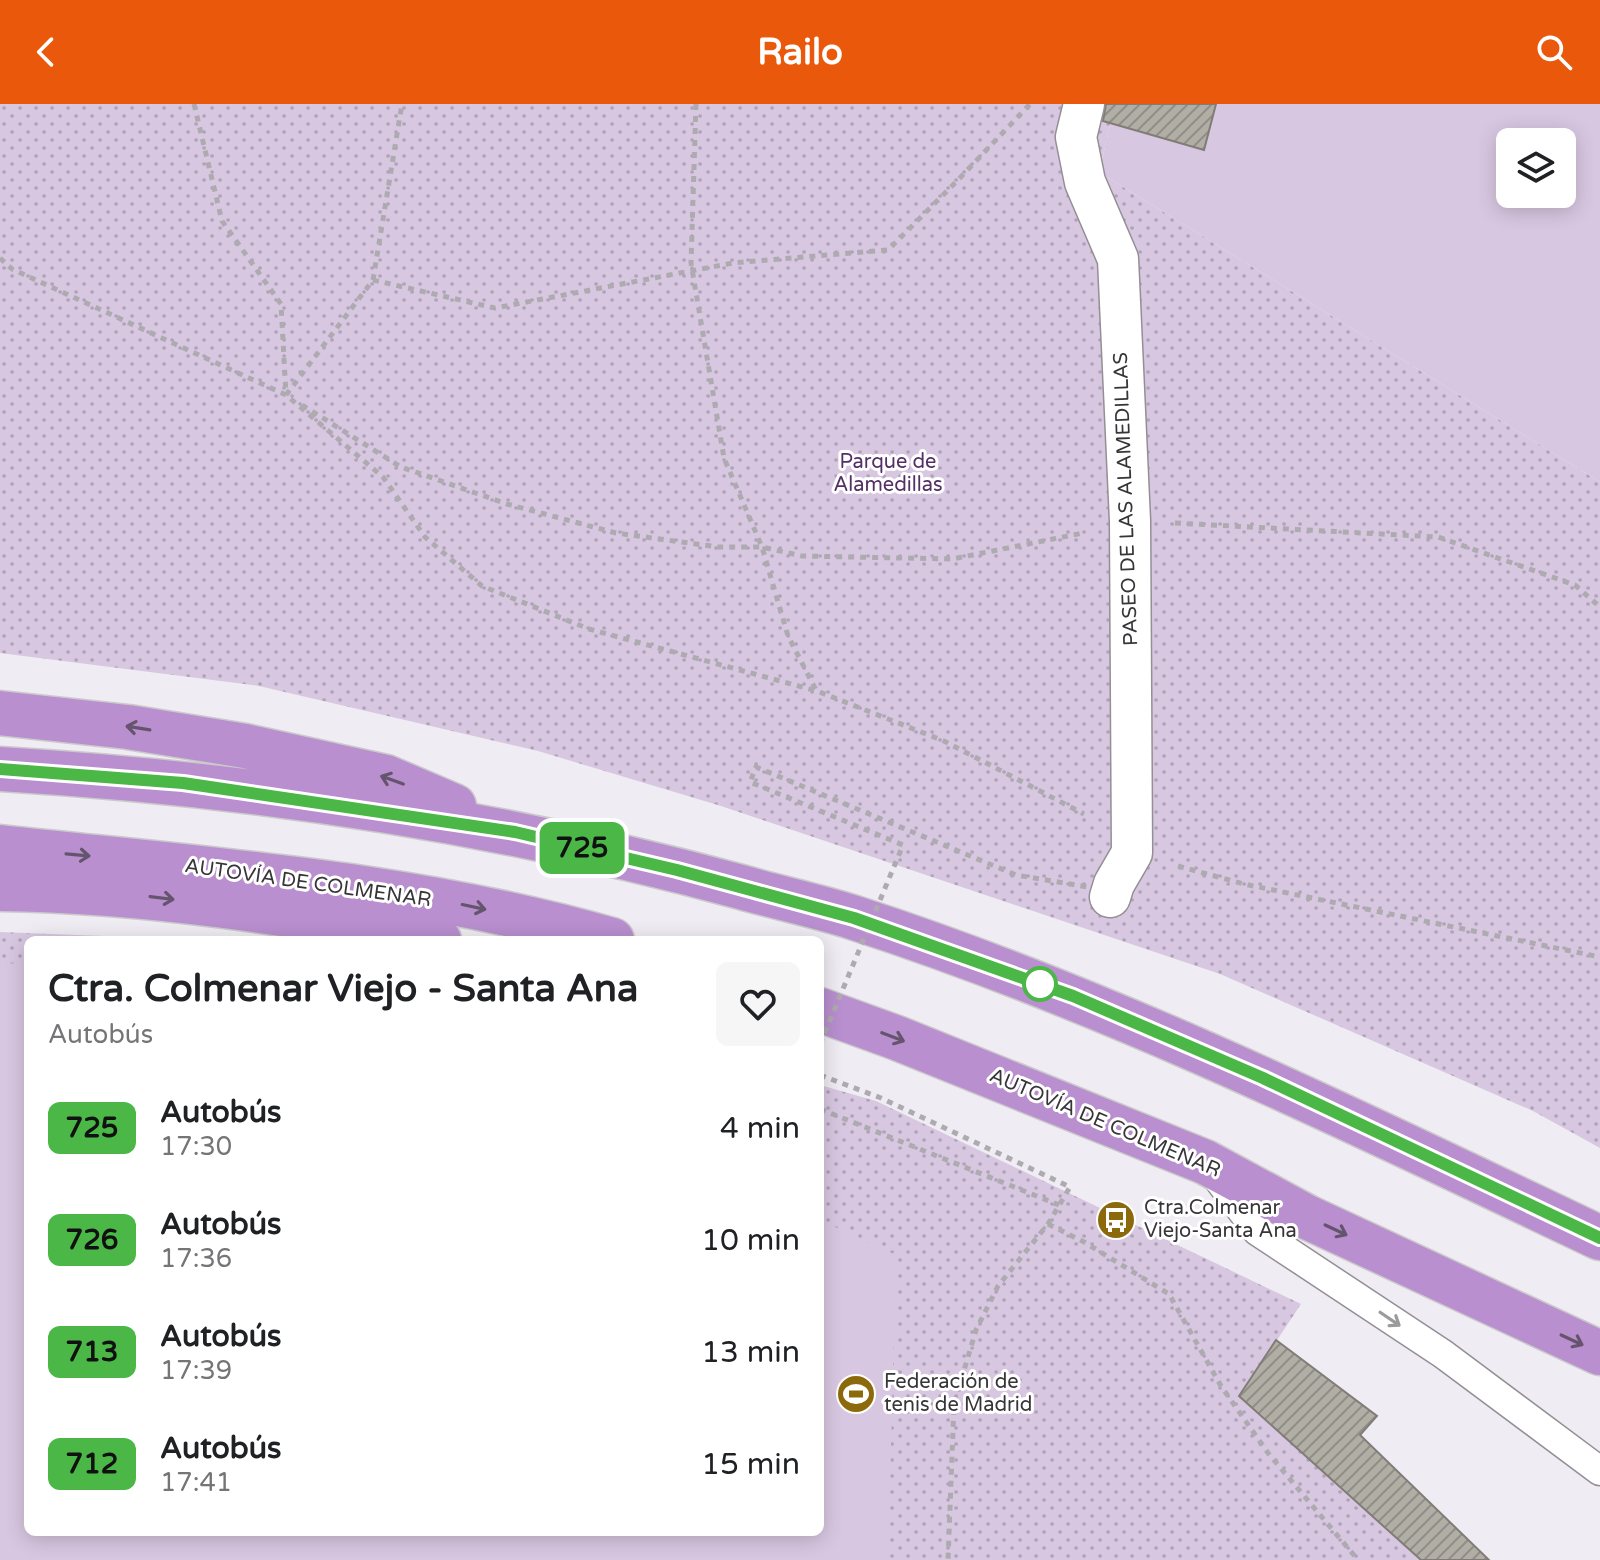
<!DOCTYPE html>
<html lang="es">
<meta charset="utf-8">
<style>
body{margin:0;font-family:"Varela Round",sans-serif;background:#f6f6f6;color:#202124;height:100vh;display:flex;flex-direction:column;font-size:30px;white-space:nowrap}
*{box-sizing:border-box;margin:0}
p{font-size:26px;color:#757577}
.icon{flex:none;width:44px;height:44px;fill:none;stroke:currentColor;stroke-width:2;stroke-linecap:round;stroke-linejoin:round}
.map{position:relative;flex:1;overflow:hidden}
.details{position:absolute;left:24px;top:832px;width:800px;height:600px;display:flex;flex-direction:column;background:#fff;border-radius:12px;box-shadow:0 4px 20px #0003}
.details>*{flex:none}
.badge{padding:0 16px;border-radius:12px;font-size:28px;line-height:52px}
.controls{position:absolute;left:1496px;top:24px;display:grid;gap:16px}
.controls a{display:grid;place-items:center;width:80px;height:80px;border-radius:12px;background:#fff;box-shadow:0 4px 20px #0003;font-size:40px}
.map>.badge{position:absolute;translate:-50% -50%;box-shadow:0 0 0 4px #fff}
.round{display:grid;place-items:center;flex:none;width:84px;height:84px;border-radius:12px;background:#f6f6f6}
.overview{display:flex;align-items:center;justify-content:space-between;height:136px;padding:0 24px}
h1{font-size:38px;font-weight:700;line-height:60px}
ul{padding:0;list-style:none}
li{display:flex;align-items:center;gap:24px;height:112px;padding:0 24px}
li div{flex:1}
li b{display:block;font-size:30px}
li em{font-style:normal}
li .badge{min-width:88px;font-weight:700;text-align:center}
header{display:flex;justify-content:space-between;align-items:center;height:104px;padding:0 24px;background:#ea580c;color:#fff;font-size:36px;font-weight:700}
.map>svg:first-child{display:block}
.grass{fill:url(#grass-dots)}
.pitch{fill:#d8c7e1;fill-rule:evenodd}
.building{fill:url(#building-hatch);stroke:#817d76;stroke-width:2}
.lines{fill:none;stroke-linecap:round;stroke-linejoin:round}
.service-casing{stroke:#938f95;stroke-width:31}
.pedestrian-casing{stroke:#938f95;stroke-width:43}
.motorway-casing{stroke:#cbcacb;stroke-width:47}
.path{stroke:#aeabb0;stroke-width:5;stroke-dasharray:6 6;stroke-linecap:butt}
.service{stroke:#fff;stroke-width:28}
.pedestrian{stroke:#fff;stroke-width:40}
.motorway{stroke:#b98fcf;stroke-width:44}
.path-bridge{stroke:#aeabb0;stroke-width:5;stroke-dasharray:6 6;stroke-linecap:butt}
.oneway{stroke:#64546d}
.oneway2{stroke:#9b9a9c}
.line-casing{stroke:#fff;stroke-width:18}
.line{stroke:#4ab747;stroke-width:12}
.stop-dot{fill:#fff;stroke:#4ab747;stroke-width:4}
.labels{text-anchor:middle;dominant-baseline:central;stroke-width:6;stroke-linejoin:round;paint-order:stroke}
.park-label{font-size:20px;fill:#532f65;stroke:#fff}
.street-label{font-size:20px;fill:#373538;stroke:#fff}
.poi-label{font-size:20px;fill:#373538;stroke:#fff;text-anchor:start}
</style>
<header><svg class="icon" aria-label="back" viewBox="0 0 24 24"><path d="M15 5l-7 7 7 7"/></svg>Railo<svg class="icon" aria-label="search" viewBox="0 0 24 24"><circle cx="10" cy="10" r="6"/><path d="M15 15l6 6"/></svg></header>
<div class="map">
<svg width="1600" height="1456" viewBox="0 0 1600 1456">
<defs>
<pattern id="grass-dots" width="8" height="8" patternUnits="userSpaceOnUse" patternTransform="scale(2)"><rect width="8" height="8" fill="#d8c7e1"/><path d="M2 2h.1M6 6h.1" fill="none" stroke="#b0a2b7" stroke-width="1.8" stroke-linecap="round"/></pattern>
<pattern id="building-hatch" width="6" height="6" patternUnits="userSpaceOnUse" patternTransform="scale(2)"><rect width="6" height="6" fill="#b1aea6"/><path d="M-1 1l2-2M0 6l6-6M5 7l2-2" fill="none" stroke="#918e88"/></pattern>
</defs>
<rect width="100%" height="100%" fill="#f0ecf3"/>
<!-- grass -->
<path class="grass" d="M0 0H1115L1099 68 1600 378V1044L1533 1007 1220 870 721 702 538 647 259 582 0 549Z
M0 828 206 836H28V1428H820V981L876 997 1301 1200 1240 1292 1421 1456H0Z"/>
<!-- pitch -->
<path class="pitch" d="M1115 0H1600V378L1099 68ZM1510 38H1562V90H1510Z
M0 859 28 860V1428H820V1116L896 1151 888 1456H0Z"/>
<!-- building -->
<path class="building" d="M1106 0H1216L1204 46 1103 17Z
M1276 1236 1377 1312 1360 1331 1489 1456H1421L1239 1292Z"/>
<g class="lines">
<defs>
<path id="service" d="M1215 1071 1257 1127 1443 1250 1600 1367"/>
<path id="pedestrian" d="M1084 0 1076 33 1085 78 1118 155 1130 417 1132 749 1114 780 1110 793"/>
<path id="motorway" d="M0 609 128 623 245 642 386 673 454 702
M0 665C250 680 499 717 741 783 779 794 818 802 855 814 1113 898 1356 1018 1600 1134
M0 743C203 765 415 779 612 836
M0 785C148 787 293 810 439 836
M820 906 897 934 1205 1058 1307 1113 1600 1249"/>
</defs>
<!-- service casing -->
<use href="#service" class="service-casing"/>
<!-- pedestrian casing -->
<use href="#pedestrian" class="pedestrian-casing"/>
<!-- motorway casing -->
<use href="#motorway" class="motorway-casing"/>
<!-- path -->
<path class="path" d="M194 0 222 117 281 200 286 291
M696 0 691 159 724 354 762 443 788 532 816 586
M0 154 12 165 286 291 383 373 425 433 482 482 589 525 817 587 944 637 1084 710
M373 176 495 204 733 159 888 146 957 77 1030 0
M286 291 373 176 402 0
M302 301 401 363 507 400 616 429 718 443H762L802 452 952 455 1083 429
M1175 419 1438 433 1575 481 1600 503
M1178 762 1244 780 1600 853
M820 971 881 994 1070 1083 1048 1120 998 1182 976 1226 954 1300 948 1456
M820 1005 1059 1101
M1048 1120 1084 1138 1169 1190 1221 1282 1268 1349 1358 1456"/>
<!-- service -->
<use href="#service" class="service"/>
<!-- pedestrian -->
<use href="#pedestrian" class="pedestrian"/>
<!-- motorway -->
<use href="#motorway" class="motorway"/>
<!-- path-bridge -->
<path class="path-bridge" d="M820 940 903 741 750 678 756 663 1016 771 1088 783"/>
</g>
<!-- one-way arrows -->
<defs><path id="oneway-shaft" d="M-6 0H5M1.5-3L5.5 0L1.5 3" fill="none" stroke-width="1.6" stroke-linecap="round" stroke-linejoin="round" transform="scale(2)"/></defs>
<g class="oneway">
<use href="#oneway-shaft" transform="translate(138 624) rotate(-171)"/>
<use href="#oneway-shaft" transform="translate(392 676) rotate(-160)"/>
<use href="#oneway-shaft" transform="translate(78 751) rotate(5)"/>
<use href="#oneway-shaft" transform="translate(162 794) rotate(7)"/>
<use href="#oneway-shaft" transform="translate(474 803) rotate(12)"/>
<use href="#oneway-shaft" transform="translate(893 933) rotate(21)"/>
<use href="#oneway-shaft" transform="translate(1336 1126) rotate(25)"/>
<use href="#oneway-shaft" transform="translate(1572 1236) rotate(25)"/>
</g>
<use class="oneway2" href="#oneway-shaft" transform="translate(1390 1215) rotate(34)"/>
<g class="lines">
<defs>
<path id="line" d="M0 665 183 679 515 728 677 766 854 814 1073 892 1263 974 1600 1134"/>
</defs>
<!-- line casing -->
<use href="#line" class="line-casing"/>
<!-- line -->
<use href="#line" class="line"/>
</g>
<!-- icons -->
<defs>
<symbol id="bus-disc" viewBox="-11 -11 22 22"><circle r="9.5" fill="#8c6a0b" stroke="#fff"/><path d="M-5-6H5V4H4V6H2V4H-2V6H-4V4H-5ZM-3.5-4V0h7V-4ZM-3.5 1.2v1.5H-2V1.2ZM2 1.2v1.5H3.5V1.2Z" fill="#fff"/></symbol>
<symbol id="stadium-disc" viewBox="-11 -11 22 22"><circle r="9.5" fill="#8c6a0b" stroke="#fff"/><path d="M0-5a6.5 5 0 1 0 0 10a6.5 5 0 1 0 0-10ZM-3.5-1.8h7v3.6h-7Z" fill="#fff"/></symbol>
</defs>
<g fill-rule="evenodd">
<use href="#bus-disc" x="1094" y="1094" width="44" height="44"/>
<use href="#stadium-disc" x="834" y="1268" width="44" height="44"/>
</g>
<!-- markers -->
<circle class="stop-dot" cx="1040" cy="880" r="16"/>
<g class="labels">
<!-- park labels -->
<g class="park-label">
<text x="888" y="358">Parque de<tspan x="888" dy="23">Alamedillas</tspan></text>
</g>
<!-- street labels -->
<g class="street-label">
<text transform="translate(1126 395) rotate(-92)">PASEO DE LAS ALAMEDILLAS</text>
<text transform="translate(308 779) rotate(8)">AUTOVÍA DE COLMENAR</text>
<text transform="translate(1105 1019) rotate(23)">AUTOVÍA DE COLMENAR</text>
</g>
<!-- poi labels -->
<g class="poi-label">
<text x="1144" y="1104">Ctra.Colmenar<tspan x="1144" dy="23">Viejo-Santa Ana</tspan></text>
<text x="884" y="1278">Federación de<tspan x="884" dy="23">tenis de Madrid</tspan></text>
</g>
</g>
</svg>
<div class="controls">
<a><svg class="icon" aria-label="layers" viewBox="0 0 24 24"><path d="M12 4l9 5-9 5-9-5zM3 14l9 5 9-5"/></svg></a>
</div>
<b class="badge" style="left:582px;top:744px;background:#4ab747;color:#111">725</b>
<section class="details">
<div class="overview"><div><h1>Ctra. Colmenar Viejo - Santa Ana</h1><p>Autobús</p></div><a class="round"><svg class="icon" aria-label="heart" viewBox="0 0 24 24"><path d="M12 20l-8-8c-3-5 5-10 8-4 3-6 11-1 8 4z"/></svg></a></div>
<ul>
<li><span class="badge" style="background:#4ab747;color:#111">725</span><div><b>Autobús</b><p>17:30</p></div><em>4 min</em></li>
<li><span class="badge" style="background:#4ab747;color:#111">726</span><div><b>Autobús</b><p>17:36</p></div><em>10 min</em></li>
<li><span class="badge" style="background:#4ab747;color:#111">713</span><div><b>Autobús</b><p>17:39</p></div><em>13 min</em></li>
<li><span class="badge" style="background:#4ab747;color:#111">712</span><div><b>Autobús</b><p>17:41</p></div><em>15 min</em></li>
</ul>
</section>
</div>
